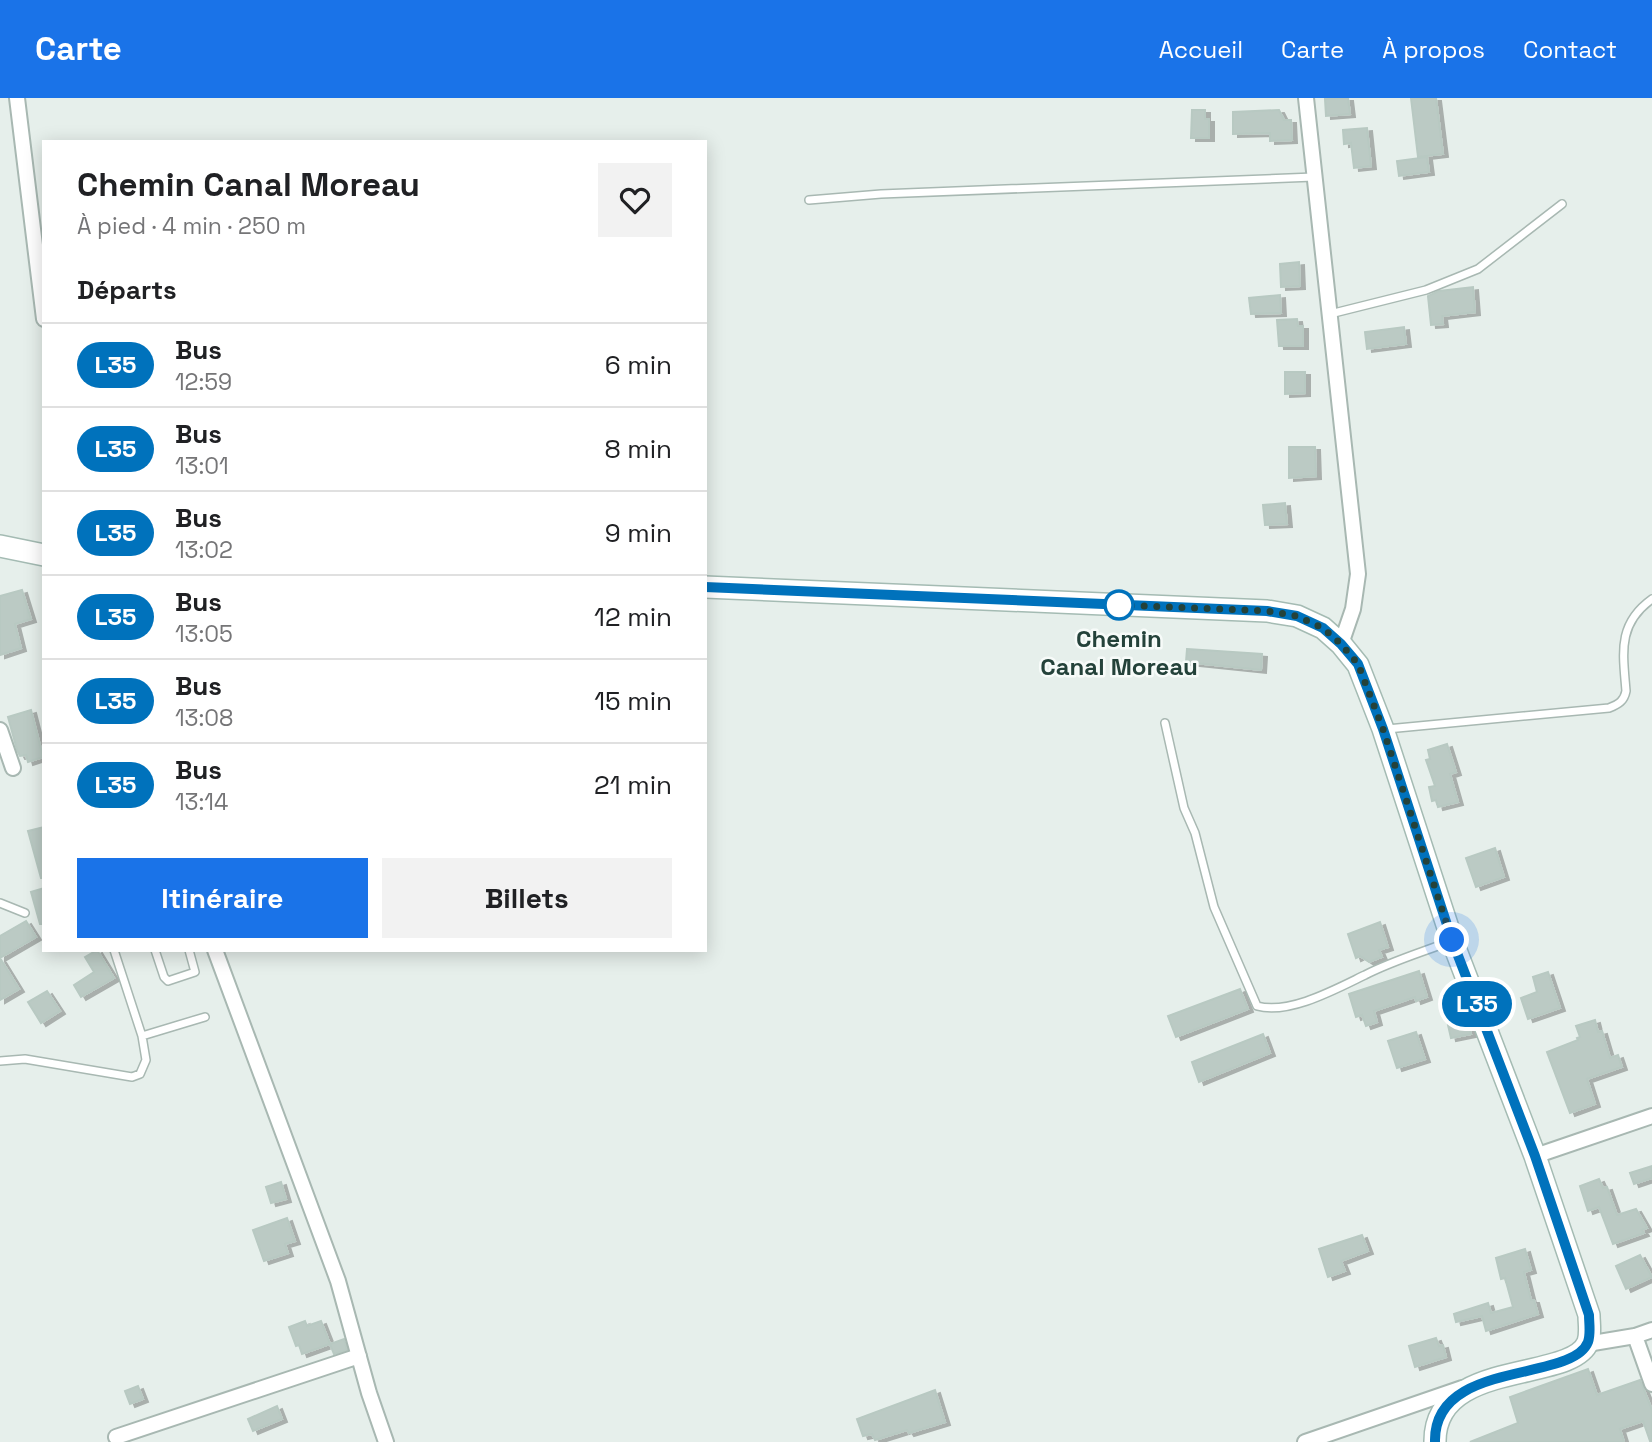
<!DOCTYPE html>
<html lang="fr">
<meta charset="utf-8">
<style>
body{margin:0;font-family:"Space Grotesk",sans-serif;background:#f2f2f2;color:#202124;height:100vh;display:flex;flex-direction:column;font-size:26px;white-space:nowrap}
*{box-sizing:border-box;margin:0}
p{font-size:23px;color:#757577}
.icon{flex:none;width:38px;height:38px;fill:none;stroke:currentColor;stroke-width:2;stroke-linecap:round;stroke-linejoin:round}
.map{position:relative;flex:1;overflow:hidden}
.panel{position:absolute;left:42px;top:42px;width:665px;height:812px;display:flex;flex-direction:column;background:#fff;border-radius:0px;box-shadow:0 4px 18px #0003}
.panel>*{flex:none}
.badge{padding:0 14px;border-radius:23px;font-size:24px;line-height:46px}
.you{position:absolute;width:35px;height:35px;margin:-18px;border:5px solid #fff;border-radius:50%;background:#1a73e8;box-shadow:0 0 0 10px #1a73e833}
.map>.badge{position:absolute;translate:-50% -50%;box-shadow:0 0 0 4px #fff}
h2{padding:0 35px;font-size:26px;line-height:63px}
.round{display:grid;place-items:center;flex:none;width:74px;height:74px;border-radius:0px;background:#f2f2f2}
.overview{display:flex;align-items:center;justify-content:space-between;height:119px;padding:0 35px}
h1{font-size:33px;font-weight:700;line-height:52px}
.primary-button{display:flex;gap:14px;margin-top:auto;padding:14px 35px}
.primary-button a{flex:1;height:80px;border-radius:0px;background:#1a73e8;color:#fff;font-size:28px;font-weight:700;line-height:80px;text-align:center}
.primary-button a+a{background:#f2f2f2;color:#202124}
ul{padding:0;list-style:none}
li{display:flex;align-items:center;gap:21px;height:84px;padding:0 35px;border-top:2px solid #e0e0e0}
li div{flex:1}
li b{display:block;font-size:26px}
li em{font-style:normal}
li .badge{min-width:77px;font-weight:700;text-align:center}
header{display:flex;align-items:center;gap:42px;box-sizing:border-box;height:98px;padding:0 35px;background:#1a73e8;color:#fff}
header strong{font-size:33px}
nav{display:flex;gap:38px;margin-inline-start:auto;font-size:24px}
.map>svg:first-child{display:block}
.building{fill:#bbcac4;stroke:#b8c9c2;stroke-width:2;filter:url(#shadow)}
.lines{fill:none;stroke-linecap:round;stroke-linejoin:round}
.lane-casing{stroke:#a8b8b2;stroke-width:10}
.street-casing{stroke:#a8b8b2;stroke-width:18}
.secondary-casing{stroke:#a4bbb3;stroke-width:24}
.lane{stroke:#fff;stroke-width:7}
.street{stroke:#fff;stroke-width:14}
.secondary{stroke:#fff;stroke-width:21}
.line-casing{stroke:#fff;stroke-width:16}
.line{stroke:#0072bc;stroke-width:10}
.walk{stroke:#24423a;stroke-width:7;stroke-dasharray:0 12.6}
.stop-dot{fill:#fff;stroke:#0072bc;stroke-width:3.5}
.labels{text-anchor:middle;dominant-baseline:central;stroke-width:5;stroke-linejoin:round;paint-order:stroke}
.stop-label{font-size:24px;font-weight:bold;fill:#24423a;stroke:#f7fbf9}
</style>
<header>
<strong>Carte</strong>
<nav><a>Accueil</a><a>Carte</a><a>À propos</a><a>Contact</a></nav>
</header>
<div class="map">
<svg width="1652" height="1344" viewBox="0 0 1652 1344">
<defs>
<filter id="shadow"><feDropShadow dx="5" dy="3" stdDeviation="0" flood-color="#0004"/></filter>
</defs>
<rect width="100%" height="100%" fill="#e6efeb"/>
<!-- building -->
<path class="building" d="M1339 0H1348L1350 16 1326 18 1325 1Z
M1411 0H1436L1443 56 1418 59Z
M1192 12H1205V21H1209V40H1191Z
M1279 12 1284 22H1291L1292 42 1270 43V35L1233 36V14Z
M1367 30 1371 68 1354 70 1351 45 1344 46 1343 32Z
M1427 59 1429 74 1399 78 1397 63Z
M1299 164 1300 188 1281 189 1280 166Z
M1473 189 1475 214 1442 218 1443 226 1431 227 1428 198 1439 193Z
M1280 197 1281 215 1251 216 1249 200Z
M1297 221 1298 228H1303V248H1279L1277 222Z
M1404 229 1406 246 1367 251 1365 234Z
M1285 274H1305V295L1285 296Z
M1289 349H1315L1316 378 1289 380Z
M1285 405 1287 426 1265 427 1263 407Z
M22 492 31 521 15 526 21 550 0 557V498Z
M1187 551 1262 556 1261 572 1186 564Z
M31 612 43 659 28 664 26 657 20 658 17 652 8 619Z
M1447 646 1456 674 1450 676 1458 704 1438 709 1436 702 1432 703 1429 689 1435 688 1426 662 1430 661 1428 652Z
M44 729V780H41L28 733Z
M1495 750 1504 779 1476 789 1466 760Z
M44 790V826H40L31 794Z
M26 823 36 839 0 860 19 891 0 902V838Z
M1380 824 1388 849 1379 852 1382 859 1369 864 1360 858 1356 860 1348 836Z
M97 852 114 880 81 899 74 887 94 874 85 859Z
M1419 873 1427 899 1416 903 1415 899 1374 913 1377 924 1366 928 1362 917 1356 919 1349 896Z
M1548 874 1560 910 1528 921 1521 900 1537 894 1533 879Z
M1240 891 1248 911 1176 939 1168 918Z
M47 893 60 913 41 925 28 904Z
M1595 922 1598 934 1602 933 1610 960 1618 957 1622 969 1587 981 1595 1006 1570 1015 1547 954 1578 942 1577 940 1580 939 1576 928Z
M1468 923 1471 936 1451 940 1448 927Z
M1416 934 1425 961 1397 970 1388 943Z
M1263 936 1270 955 1199 984 1192 964Z
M1652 1068V1080L1634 1086 1630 1075Z
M1599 1081 1603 1090 1607 1089 1617 1117 1636 1111 1647 1130 1642 1132 1644 1135 1613 1146 1599 1109 1588 1113 1580 1088Z
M281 1084 286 1101 271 1105 266 1089Z
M287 1120 295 1143 285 1146 288 1155 264 1163 253 1132Z
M1362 1137 1368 1153 1341 1163 1345 1173 1328 1179 1319 1151Z
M1525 1151 1531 1172 1524 1174 1531 1202H1534L1538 1216 1486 1233 1482 1218 1456 1224 1454 1216 1488 1205 1491 1215 1513 1209 1505 1180 1501 1181 1496 1160Z
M1640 1157 1652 1179 1626 1191 1616 1168Z
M305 1223 307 1228 321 1223 330 1246 302 1256 299 1247 296 1248 289 1229Z
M1436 1240 1439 1248 1443 1247 1446 1259 1415 1269 1409 1248Z
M344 1241 347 1252 334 1256 330 1246Z
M1588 1271 1597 1297 1640 1282 1652 1312V1343H1650L1643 1323 1620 1331 1624 1344H1470L1518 1325 1510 1299Z
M138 1288 143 1301 130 1306 125 1293Z
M935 1292 945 1324 909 1335 907 1332 875 1342 872 1336 863 1338 857 1321Z
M277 1308 282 1321 253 1333 248 1321Z"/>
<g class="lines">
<defs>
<path id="lane" d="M809 102 881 96 1314 79
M1330 216 1426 192 1478 171 1562 106
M1165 625 1184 710 1195 735 1214 809 1257 908C1289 917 1336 891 1365 877 1392 863 1423 854 1451 843
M1387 631 1609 610C1619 606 1624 603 1626 593 1623 555 1617 526 1652 501
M0 805 25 815
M114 852 142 938 205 919
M155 852 164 879 168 883 195 874 189 852
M0 963 25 961 132 979 140 976 146 962 142 938"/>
<path id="street" d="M17 0 44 221
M1306 0 1358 476 1353 511 1341 546
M0 632 13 670
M215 852 338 1183 369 1295 386 1344
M1535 1058 1652 1018
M1635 1238 1652 1286
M1587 1246 1635 1238 1652 1232
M116 1339 359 1258
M1305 1344 1462 1290"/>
<path id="secondary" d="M0 448 44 457
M705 489 1267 513 1297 518 1323 530 1341 546 1358 567 1383 631 1452 842 1535 1058 1589 1217C1589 1226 1591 1235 1588 1244 1572 1285 1434 1260 1435 1344"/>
</defs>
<!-- lane casing -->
<use href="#lane" class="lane-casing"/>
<!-- street casing -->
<use href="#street" class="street-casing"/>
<!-- secondary casing -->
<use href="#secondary" class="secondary-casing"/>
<!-- lane -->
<use href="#lane" class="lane"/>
<!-- street -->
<use href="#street" class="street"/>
<!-- secondary -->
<use href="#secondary" class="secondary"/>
</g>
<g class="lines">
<defs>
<path id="line" d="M705 489 1267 513 1297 518 1323 530 1341 546 1358 566 1383 631 1452 842 1535 1058 1589 1217C1589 1226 1591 1235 1588 1244 1572 1285 1433 1261 1435 1344"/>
</defs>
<!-- line casing -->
<use href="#line" class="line-casing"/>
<!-- line -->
<use href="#line" class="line"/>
<!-- walk -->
<path class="walk" d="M1119 507 1267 513 1297 518 1323 530 1341 546 1358 566 1383 631 1452 842"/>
</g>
<!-- markers -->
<circle class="stop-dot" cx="1119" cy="507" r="14"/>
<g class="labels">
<!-- stop labels -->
<g class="stop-label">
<text x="1119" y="540">Chemin<tspan x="1119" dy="28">Canal Moreau</tspan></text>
</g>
</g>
</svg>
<div class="you" style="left:1452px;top:842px"></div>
<b class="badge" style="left:1477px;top:906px;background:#0072bc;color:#fff">L35</b>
<section class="panel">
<div class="overview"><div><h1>Chemin Canal Moreau</h1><p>À pied · 4 min · 250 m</p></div><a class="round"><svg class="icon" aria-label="heart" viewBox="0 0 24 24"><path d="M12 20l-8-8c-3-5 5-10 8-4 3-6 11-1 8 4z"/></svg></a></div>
<h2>Départs</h2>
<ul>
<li><span class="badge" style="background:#0072bc;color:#fff">L35</span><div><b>Bus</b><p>12:59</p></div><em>6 min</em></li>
<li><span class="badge" style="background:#0072bc;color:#fff">L35</span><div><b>Bus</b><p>13:01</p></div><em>8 min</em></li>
<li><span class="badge" style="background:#0072bc;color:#fff">L35</span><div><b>Bus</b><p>13:02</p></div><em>9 min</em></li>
<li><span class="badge" style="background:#0072bc;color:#fff">L35</span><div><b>Bus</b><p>13:05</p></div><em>12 min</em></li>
<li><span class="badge" style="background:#0072bc;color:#fff">L35</span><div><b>Bus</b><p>13:08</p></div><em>15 min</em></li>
<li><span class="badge" style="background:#0072bc;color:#fff">L35</span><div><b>Bus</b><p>13:14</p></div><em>21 min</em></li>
</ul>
<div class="primary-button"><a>Itinéraire</a><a>Billets</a></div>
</section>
</div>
